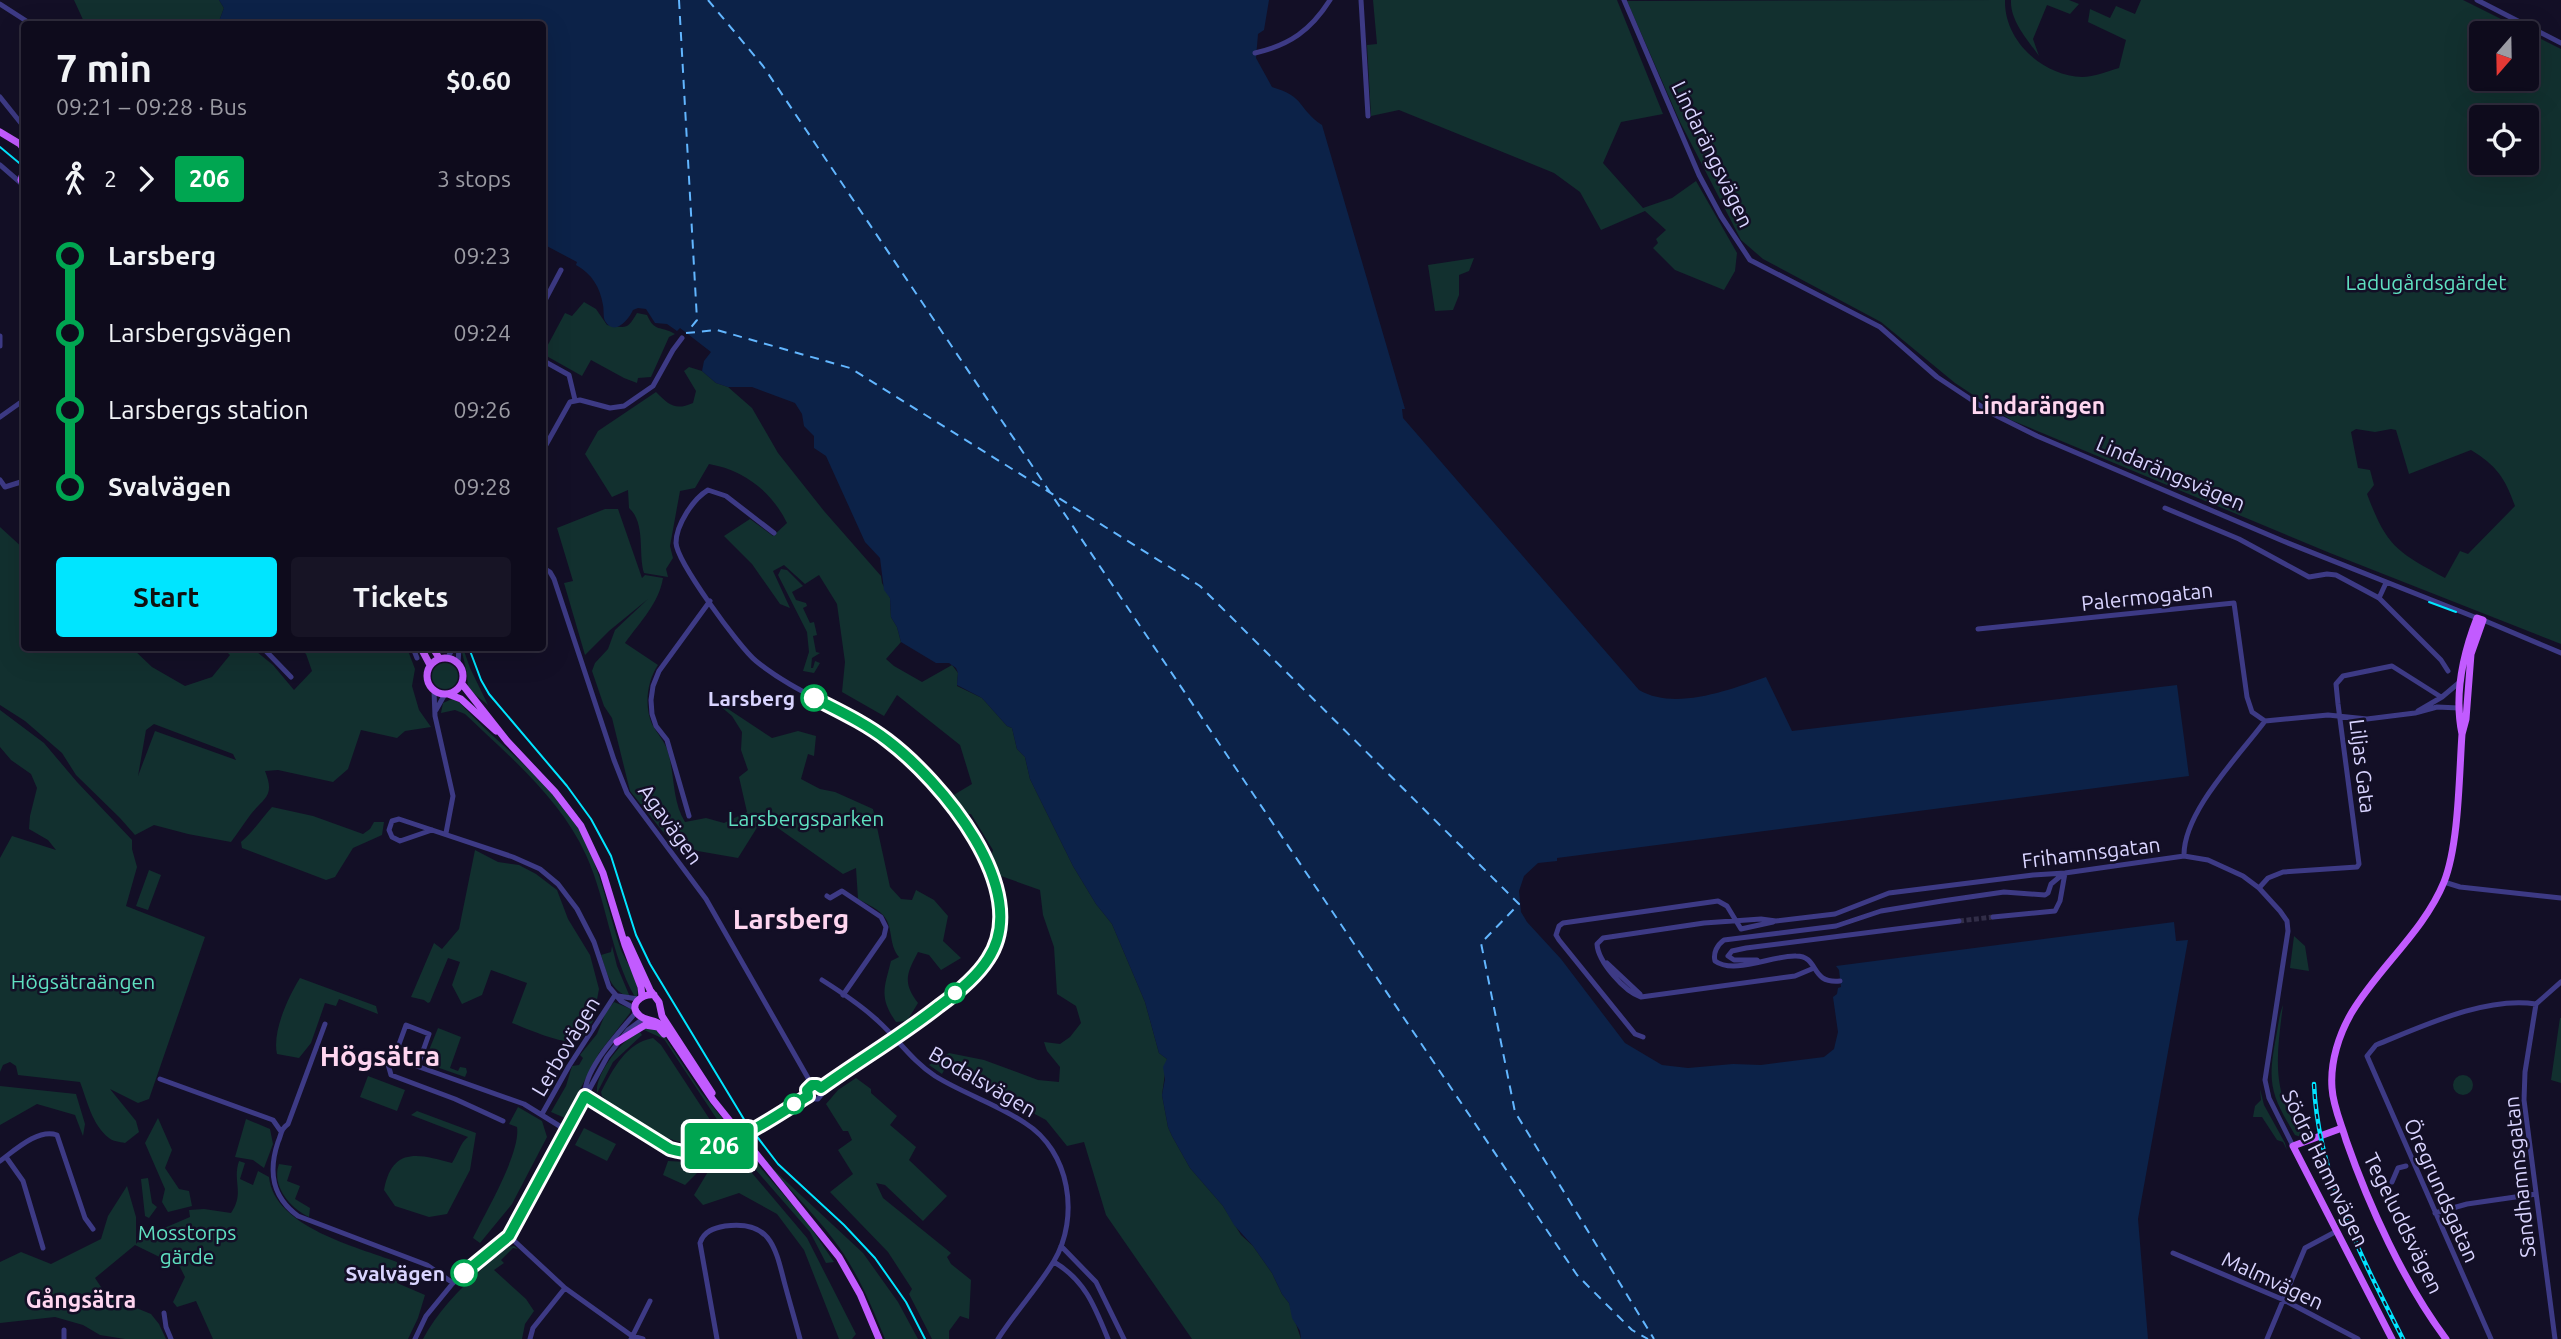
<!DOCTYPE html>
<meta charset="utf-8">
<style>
body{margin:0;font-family:Ubuntu,sans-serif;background:#171425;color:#f1f3f6;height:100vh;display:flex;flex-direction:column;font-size:26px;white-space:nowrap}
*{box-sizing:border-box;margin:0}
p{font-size:23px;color:#9b9ba3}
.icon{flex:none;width:38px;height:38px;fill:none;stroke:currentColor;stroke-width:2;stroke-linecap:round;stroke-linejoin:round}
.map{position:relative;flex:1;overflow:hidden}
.details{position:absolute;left:21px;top:21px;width:525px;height:630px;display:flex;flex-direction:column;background:#0e0b1c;border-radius:7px;box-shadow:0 7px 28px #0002,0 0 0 2px #2e2b3b}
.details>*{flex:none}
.badge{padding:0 14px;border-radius:5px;font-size:24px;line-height:46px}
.needle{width:46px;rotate:200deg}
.controls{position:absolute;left:2469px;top:21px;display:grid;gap:14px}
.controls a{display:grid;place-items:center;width:70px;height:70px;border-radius:7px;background:#0e0b1c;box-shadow:0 7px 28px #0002,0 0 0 2px #2e2b3b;font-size:35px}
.map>.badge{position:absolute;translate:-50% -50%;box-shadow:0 0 0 4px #fff}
.legs{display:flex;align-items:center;gap:10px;height:77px;padding:0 35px;font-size:23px}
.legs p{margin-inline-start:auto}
.head{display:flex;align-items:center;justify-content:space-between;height:119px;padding:0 35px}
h1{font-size:38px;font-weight:700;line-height:52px}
.button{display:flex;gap:14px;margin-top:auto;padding:14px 35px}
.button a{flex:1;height:80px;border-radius:7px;background:#00e5ff;color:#111;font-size:28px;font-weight:700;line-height:80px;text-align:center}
.button a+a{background:#171425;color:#f1f3f6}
ul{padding:0 35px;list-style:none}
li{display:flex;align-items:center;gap:24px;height:77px;font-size:26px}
li i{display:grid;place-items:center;width:10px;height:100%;margin:0 9px;background:currentColor}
li i::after{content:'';width:18px;height:18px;margin:-9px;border:5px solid;border-radius:50%;background:#0e0b1c}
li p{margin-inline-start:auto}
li:first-child i{background:linear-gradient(#0000 50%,currentColor 0)}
li:last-child i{background:linear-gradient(currentColor 50%,#0000 0)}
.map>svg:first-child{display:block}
.green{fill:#12302f;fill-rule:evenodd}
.water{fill:#0c2248}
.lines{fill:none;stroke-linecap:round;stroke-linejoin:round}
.ferry{stroke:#62b6ff;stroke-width:2;stroke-dasharray:9 7;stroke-linecap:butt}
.minor-tunnel{stroke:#312d47;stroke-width:5;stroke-dasharray:5 2.5;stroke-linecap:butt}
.minor{stroke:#3d3a85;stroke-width:5}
.major{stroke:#c25bff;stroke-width:7}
.tram{stroke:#00e5ff;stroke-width:2}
.rail-casing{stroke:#00e5ff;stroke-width:4.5}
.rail{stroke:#130f26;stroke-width:2;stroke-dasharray:5;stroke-linecap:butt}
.line-1-casing{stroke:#fff;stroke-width:16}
.line-1{stroke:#00a651;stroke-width:10}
.stop-1-dot{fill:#fff;stroke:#00a651;stroke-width:3.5}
.labels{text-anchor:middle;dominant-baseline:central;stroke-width:5;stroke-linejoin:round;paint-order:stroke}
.street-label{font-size:21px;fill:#d9d4ff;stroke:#130f26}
.park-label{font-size:21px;fill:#5fe0c0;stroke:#130f26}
.stop-label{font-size:21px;font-weight:bold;fill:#d9d4ff;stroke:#130f26;text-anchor:end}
.neighbourhood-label{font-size:23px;font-weight:bold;fill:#ffd6f0;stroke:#130f26}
.district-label{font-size:28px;font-weight:bold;fill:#ffd6f0;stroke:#130f26}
</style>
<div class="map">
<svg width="2561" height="1339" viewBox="0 0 2561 1339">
<rect width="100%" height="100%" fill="#130f26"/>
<!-- green -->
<path class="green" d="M74 0H219L224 8 218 24H85Z
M1373 0H1617L1663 114 1621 122 1603 163 1643 208 1672 198 1696 181 1737 253 1735 271 1724 290 1675 270 1653 248 1658 243 1656 239 1666 230 1645 211 1601 230 1580 192 1554 173 1399 110 1371 116 1367 45 1377 44Z
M2005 0C2004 41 2042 75 2082 77 2094 77 2108 71 2119 68L2126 40 2088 22 2090 9 2110 18 2116 6 2135 14 2141 0H2463L2561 49V644L2330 553 2011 420 1955 383 1881 322 1763 259 1741 240 1680 122 1627 1ZM2482 33H2527V79H2482ZM2482 117H2527V163H2482ZM2356 429 2375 432 2391 429 2396 430 2409 474 2471 450C2497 466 2505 478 2515 506L2468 554 2460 551 2445 578C2396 551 2387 547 2367 494L2374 485 2370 470 2358 468 2351 432Z
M2011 0H2069L2079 4 2070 14 2047 5 2033 39 2039 56C2028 40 2010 21 2011 0Z
M1474 258 1469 271 1459 275V295L1453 310 1435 311 1428 265Z
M584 302 596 309 607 325C627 328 627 330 637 313L647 315C655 333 660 325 675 334L669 337 651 377 638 378 637 383 624 378 591 360 582 376 543 354 565 313 572 316Z
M689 367 702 371 716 383 728 387 752 408 778 453 824 511 881 576 882 583 890 598 891 617 897 627 901 642 886 659 894 666 922 682 952 665 958 673 957 686 982 698 1007 726 1012 728 1017 749 1025 757 1030 779 1073 866 1096 904 1112 924 1145 1002 1159 1053 1167 1059 1162 1095 1168 1127 1172 1136 1190 1168 1223 1206 1241 1235 1253 1246 1272 1273 1282 1294 1289 1303 1301 1339H1192L1106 1215 1084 1142 1067 1146 1046 1120 946 1067 942 1074 929 1065 949 1053 984 1060 1038 1080 1059 1082 1060 1067 1047 1051 1044 1042 1060 1044 1070 1037 1081 1023 1076 1006 1057 994 1054 947 1043 915 1040 890 1001 876 991 857 993 850 971 814H963L952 796 972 784 960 745 897 695 884 716 842 692 845 662 837 604 819 575 805 584 784 565 773 571 790 608 780 604 752 564 724 536 750 519 773 536 787 523C772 492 744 470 709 464L695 488 680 491 670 546 673 558 666 569 668 577 644 573C638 554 646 523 629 508L628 490 612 497 585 454 598 431 656 392C669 405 675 411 693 403L696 391 684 371Z
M605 509H618L642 578 645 575 663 578C659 603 640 622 625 643L658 665C647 681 644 706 652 724 657 734 665 741 668 752 675 776 672 801 685 822L706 818 724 823 747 812 739 777 748 770 741 750 742 732 732 716 707 695 772 738 798 731 816 736 814 756 808 754 801 779 820 789 835 792 873 809 890 887 901 899 912 900 916 890 934 900 948 916 943 941 961 958 941 970 929 955 918 952C907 973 902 982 918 1003L907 1021 896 1022C879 997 884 989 891 961L899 957C889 945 893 931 886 919 881 910 867 904 858 899L856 868 843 874 761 816 758 826 738 858 692 850 681 854 630 791 612 718 604 706 592 671 595 663 608 649 615 630 648 599 609 631 585 655 564 583 573 581 557 528Z
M0 527 24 549V648H132L152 667 185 686 212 677 230 655 223 648H252L273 665 294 690 312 671 306 654 300 648H407L415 669 412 686 419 710 431 727 405 731 397 738 361 730 348 769 333 782 278 770 265 771C275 796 265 797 251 814 244 823 238 833 231 842L188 834 154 825 135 835 120 818 76 775 62 753 25 721 0 705ZM154 724 233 754 236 760 155 731 138 776 146 730Z
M781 569 787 570 803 586 792 592 796 600 806 603 807 606 803 608 810 623 814 622 817 635 813 636 816 652 820 653 812 658 811 668H813L815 661 820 663 814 673 803 671 809 652 807 632 778 575Z
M461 648H463L470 668 488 705 468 689 467 673Z
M432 676a13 13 0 1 1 26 0a13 13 0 1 1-26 0Z
M452 699 459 702C497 744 547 778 577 826 599 863 607 906 620 947 625 961 641 982 637 996L635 997C610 953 607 901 586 855 560 798 510 757 465 714L455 710 441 713 443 703Z
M0 710 44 743 77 782 132 840V849L137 867 126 906 205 937 149 1099 138 1103 110 1089 136 1121 139 1132 125 1143C120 1142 112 1141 109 1138 92 1125 87 1100 80 1082L18 1075 16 1066 10 1062 3 1065 0 1072V858L12 836 56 850 48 840 29 829 30 816 37 788 31 774 11 760 0 747Z
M272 807 313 816 363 834 370 829 374 822H384L382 835 353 848 335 877 326 880 242 848 241 842C253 832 261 819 272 807Z
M475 850 498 862 519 865 536 874 557 890 568 919 590 955 599 989 593 1021 580 1041C565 1046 528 1029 512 1023L527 983 491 970 482 995 462 1004 452 985 460 962 448 958 430 1002 428 1003 424 1000 411 997 434 943 442 949 459 929Z
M149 870 161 875 148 910 136 906Z
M2294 936 2305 946 2309 971 2290 968Z
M612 946 617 966 630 997C610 991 607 973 601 955L611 952Z
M300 978 376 1006 378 1014 339 999 336 1006 325 1003 311 1043 299 1058 277 1054C272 1032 288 997 300 978Z
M614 1002 631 1009 630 1013 599 1053 565 1118 551 1112 566 1086 572 1066 579 1065 583 1058 580 1055 597 1034 606 1012Z
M2283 1005C2277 1053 2270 1093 2302 1134L2301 1137 2295 1135C2271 1095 2267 1084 2276 1037 2278 1027 2279 1015 2283 1005Z
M2560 1018H2561V1083L2551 1080Z
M438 1028 461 1037 450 1068 458 1071 460 1067 466 1068 467 1072 465 1077 428 1064 425 1060Z
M654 1028 664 1036 701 1092 732 1130 726 1133 664 1039 642 1029Z
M639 1030 642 1035 613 1062 597 1093C595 1073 622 1041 639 1030Z
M653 1038 661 1045 720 1135C714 1138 706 1142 700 1143 670 1148 622 1115 602 1096L601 1092C613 1069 626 1043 653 1038Z
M2453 1085a10 10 0 1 1 20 0a10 10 0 1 1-20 0Z
M368 1076 405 1090 397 1111 360 1097Z
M856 1078 871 1089V1093L897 1116 890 1125 916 1147 909 1160 947 1196 923 1221 885 1185 876 1183 883 1198 951 1253 947 1257 951 1264 971 1280 969 1319 960 1316 949 1331V1339H932L909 1294 912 1289 888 1252 830 1192 853 1174 838 1150 852 1140 848 1131H843L826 1104 838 1090Z
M0 1086 76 1094 85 1124 83 1136 75 1115 37 1104 0 1125Z
M2260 1089 2264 1105 2285 1143 2287 1150 2283 1142 2277 1140 2262 1117H2253L2255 1106 2261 1100Z
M518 1107 542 1121 547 1137 512 1204 480 1243 473 1238C485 1213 521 1153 517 1127L509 1124Z
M417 1111 476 1133 470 1170 447 1214 429 1217 395 1206 384 1190C392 1146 419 1154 452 1163 458 1154 460 1143 468 1137L411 1115Z
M158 1118 172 1150 165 1168 179 1189 189 1191 192 1206 168 1212 162 1202 165 1189 145 1143Z
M246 1119 270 1129 273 1144 264 1168 253 1160 235 1157Z
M584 1128 616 1144 607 1161 575 1145Z
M740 1144 807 1222 834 1262 826 1263 810 1232 735 1146Z
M752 1145 774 1170 863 1253 898 1302 918 1339H885C871 1304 856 1269 833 1239 808 1206 777 1178 752 1145Z
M728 1154H736L807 1238 856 1334 852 1339H839L804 1250 777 1214 739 1193 703 1205 694 1195 712 1165Z
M713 1157 685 1185 663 1175 668 1161 687 1162Z
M239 1161 245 1163 240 1179 253 1185 258 1171 269 1177C274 1227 357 1247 397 1262V1283L425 1295 418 1318 408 1339H213L196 1301 177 1307 173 1302 185 1277 180 1267 135 1245 95 1278 107 1296 151 1314 159 1324 166 1339H125L100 1335 83 1325 55 1317 0 1323V1262L21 1252 51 1264 101 1239 108 1216 127 1186 136 1217V1244L141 1238 190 1217 189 1210 204 1209 231 1213C245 1192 232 1182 239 1161Z
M279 1164 292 1166 287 1181 300 1186 295 1199 310 1208 309 1217C290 1208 271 1186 279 1164Z
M148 1178 152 1203 157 1207 149 1218 145 1216 141 1179Z
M514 1246 518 1249 513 1248 501 1260 504 1263 494 1270 526 1299 534 1311 525 1324 522 1339H423C442 1303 476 1273 508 1247Z"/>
<!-- water -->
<path class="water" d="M219 0H1269L1264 30 1258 34 1256 58 1272 87C1306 97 1297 108 1322 125L1405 409H1402L1403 418 1639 690C1675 711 1729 690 1766 677L1792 731 2177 685 2189 776 1557 858V861L1538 863 1524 876 1519 891 1521 912 1527 922 1561 959 1625 1043 1662 1065 1688 1068 1733 1064 1761 1065 1824 1057 1834 1049 1838 1032 1833 997 1837 994 1838 988 1841 987 1839 970 1836 966 2174 922 2176 941 2188 940 2138 1219 2148 1339H1301L1300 1331 1292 1318 1289 1303 1282 1294 1272 1273 1253 1246 1234 1225 1223 1206 1190 1168 1172 1136 1168 1127 1162 1095 1165 1079 1163 1067 1167 1059 1159 1053 1145 1002 1112 924 1096 904 1073 866 1030 779 1025 757 1017 749 1012 728 1007 726 982 698 957 685 958 673 956 668 949 663H936L901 642 897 627 891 617 890 598 884 590 880 558 865 542 826 456 814 448V436L804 426 802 414 795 403 752 387H728L716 383 702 371 704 361 711 352 680 328 677 331 667 324 655 323 646 309 638 308 633 310C629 319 615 337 605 321 603 317 604 309 603 305 600 287 592 274 576 265L577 262 543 244 542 24H218L224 8Z"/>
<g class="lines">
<!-- ferry -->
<path class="ferry" d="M679 0 697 320 688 331
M708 0 763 66 1577 1275 1632 1330 1648 1339
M686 333 717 330 850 368 1200 586 1519 904 1481 943 1515 1112 1654 1339"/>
<!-- minor-tunnel -->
<path class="minor-tunnel" d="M1959 921 1993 917"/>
<!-- minor -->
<path class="minor" d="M1361 0 1368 116
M1624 0 1699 175 1721 216 1750 260 1880 327 1937 377 1993 414 2037 436 2283 541 2477 618
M2477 0 2561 43
M0 4 31 24
M1255 53C1290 45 1311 30 1330 0
M0 97 24 127
M0 165 22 184
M542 306 561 270
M0 336V346
M542 360 569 375 575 400
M0 417 24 400
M542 452 570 402 580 400 610 408 624 406 653 386 673 350 682 338
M0 480 5 487 24 481
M2165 508 2239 539 2309 577 2327 574 2336 575 2379 598 2386 583
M774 533 726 496 708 490C693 499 676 525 676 543 677 562 739 647 756 661 790 689 833 705 870 728 913 755 978 829 995 877 1003 900 1004 927 994 949 968 1002 868 1053 821 1088
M542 567 550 572 554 579 614 760 627 793 706 899 812 1085
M2379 598 2441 660 2448 671
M2483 620 2561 653
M1978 629 2234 603 2247 697 2252 712 2265 721
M263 648 291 677
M413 648 417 658
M448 657 453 648
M458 663 459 648
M434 691 435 716 453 796 446 833
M436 710 445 694
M2418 711 2442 697 2461 681
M2265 721 2328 715 2367 719 2415 713 2437 707 2459 708
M689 816 667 740 656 726 652 714 651 700 653 686 659 671 710 601
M432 830 400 841 392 837 389 830 392 821 399 819 513 857 540 869 558 884 577 909 594 942 609 987 621 1001 636 1009
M2184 856C2183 812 2239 756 2265 721
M2444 882 2460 887 2561 898
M2259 888 2268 878 2283 872 2357 867 2359 864 2338 704 2336 684 2343 676 2392 666 2441 697
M827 896 830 898 842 891 881 917 886 927 884 936 843 995
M1993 917 2055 911 2060 901 2065 873
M1757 960H1734L1728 956 1732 951 1746 948 1959 921
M1607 963 1640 994
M1814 968 1795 976 1641 997C1625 992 1598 962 1597 944L1603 938 1704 923 1761 919 1776 921 1835 914 1889 893 2033 875 2065 873 2184 856 2208 860 2243 876 2259 888 2280 911 2287 921 2288 931 2265 1080 2269 1098 2293 1146
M822 980C841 992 861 1005 878 1021 898 1039 912 1061 935 1076 964 1094 997 1104 1025 1123 1070 1151 1080 1217 1054 1261 1038 1288 1015 1312 998 1339
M1840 981C1809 984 1820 956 1796 956 1773 955 1734 975 1715 961 1713 953 1717 945 1724 940L1836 926 1881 911 1942 901 2004 892 2045 895 2048 893 2051 884 2063 874
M618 996 638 999
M325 1024 288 1124C280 1130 282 1133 278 1142 268 1172 272 1197 298 1216L427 1265 453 1283
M1643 1037 1635 1034 1559 940 1556 935 1559 926 1563 923 1718 901 1727 906 1741 929 1773 922
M394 1058 388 1064 391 1075 455 1099 503 1121
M418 1065 429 1034 406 1025 394 1058 524 1104 566 1130
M160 1079 273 1120 280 1130
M585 1096C612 1110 634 1132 662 1146 707 1169 770 1119 808 1096
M585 1096C583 1069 620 1032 637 1011
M808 1096 812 1099H818L822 1094 821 1088
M542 1114 569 1066 615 995
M6 1157 23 1181 43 1248
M0 1161C14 1151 38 1128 57 1135L85 1218 93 1229
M2392 1182 2398 1168 2406 1166
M2435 1213 2467 1204 2536 1194
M509 1236 565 1288 632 1336 643 1339
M1061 1246 1096 1282 1124 1339
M2173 1253 2284 1300 2358 1339
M1054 1262C1085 1280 1095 1307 1108 1339
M164 1313 166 1327 171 1339
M64 1339V1330
M415 1339 426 1316 453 1283 509 1236 607 1057 628 1030 644 1018
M530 1339 533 1328 565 1288
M631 1339 650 1301
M717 1339 700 1243C704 1231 714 1228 725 1226 769 1220 775 1245 784 1281 789 1300 795 1320 800 1339
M2267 1339 2305 1248 2337 1231
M2491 1339 2367 1056 2376 1045C2423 1026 2486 996 2536 1004
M2555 1339 2524 1100 2525 1072 2536 1004 2561 982"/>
<!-- major -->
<path class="major" d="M0 132 20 144 24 149
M24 170 21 180 24 186
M421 648 430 665
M433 648 439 658
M427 676a18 18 0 1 1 36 0a18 18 0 1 1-36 0Z
M462 684 507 741 555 792 581 826 603 873 625 945 641 987 642 996
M448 694 461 699 496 731
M627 940 650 990 659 1002 662 1016 712 1093
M654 995C641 993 627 1006 640 1016 649 1023 655 1017 666 1030L713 1100 839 1257 860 1294 879 1339
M617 1042 645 1025 658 1027 664 1034
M2342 1128 2293 1146 2392 1339
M2446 1339C2404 1283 2369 1206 2346 1140 2341 1123 2333 1106 2332 1088 2330 1062 2339 1034 2352 1012 2379 967 2424 931 2444 882 2459 844 2459 776 2462 734L2466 719 2471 654 2483 620 2477 618C2463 654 2454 696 2462 734"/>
<!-- tram -->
<path class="tram" d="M0 147 24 167
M2429 602 2456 612
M469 648 481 680 489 694 567 786 591 819 611 856 636 935 650 964 745 1121 778 1164 844 1225 875 1258 906 1302 925 1339"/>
<defs>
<path id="rail" d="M2314 1084C2318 1176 2362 1258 2403 1339"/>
</defs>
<!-- rail casing -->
<use href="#rail" class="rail-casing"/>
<!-- rail -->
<use href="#rail" class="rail"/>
</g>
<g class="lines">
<defs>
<path id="line-1" d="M464 1273 509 1236 585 1096 670 1149C681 1152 691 1154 702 1152 734 1145 780 1113 808 1096L807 1090 812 1085H817L821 1088C860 1060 901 1036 939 1006 957 993 976 978 988 959 1034 890 940 780 887 740 865 723 839 711 814 698"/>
</defs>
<!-- line-1 casing -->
<use href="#line-1" class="line-1-casing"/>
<!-- line-1 -->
<use href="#line-1" class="line-1"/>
</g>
<!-- markers -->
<g class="stop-1-dot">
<circle cx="814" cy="698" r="12"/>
<circle cx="955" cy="993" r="9"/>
<circle cx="794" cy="1104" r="9"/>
<circle cx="464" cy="1273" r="12"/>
</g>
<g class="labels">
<!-- street labels -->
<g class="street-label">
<text transform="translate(1713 154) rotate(64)">Lindarängsvägen</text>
<text transform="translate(2171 473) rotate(23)">Lindarängsvägen</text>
<text transform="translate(2147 596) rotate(-6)">Palermogatan</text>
<text transform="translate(2363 766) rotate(83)">Liljas Gata</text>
<text transform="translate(671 824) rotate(54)">Agavägen</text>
<text transform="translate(2091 852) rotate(-7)">Frihamnsgatan</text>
<text transform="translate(565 1046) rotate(-59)">Lerbovägen</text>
<text transform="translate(983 1081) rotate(30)">Bodalsvägen</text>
<text transform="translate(2326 1168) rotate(64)">Södra Hamnvägen</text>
<text transform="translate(2519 1177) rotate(-96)">Sandhamnsgatan</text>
<text transform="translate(2442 1190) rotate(66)">Öregrundsgatan</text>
<text transform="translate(2404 1223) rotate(64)">Tegeluddsvägen</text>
<text transform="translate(2273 1280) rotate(25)">Malmvägen</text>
</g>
<!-- park labels -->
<g class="park-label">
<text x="2426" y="282">Ladugårdsgärdet</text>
<text x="806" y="818">Larsbergsparken</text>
<text x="83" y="981">Högsätraängen</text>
<text x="187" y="1232">Mosstorps<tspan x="187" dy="24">gärde</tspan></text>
</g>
<!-- stop labels -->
<g class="stop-label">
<text x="795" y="698">Larsberg</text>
<text x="445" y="1273">Svalvägen</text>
</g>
<!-- neighbourhood labels -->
<g class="neighbourhood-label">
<text x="2038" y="405">Lindarängen</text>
<text x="81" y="1299">Gångsätra</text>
</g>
<!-- district labels -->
<g class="district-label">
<text x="791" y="918">Larsberg</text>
<text x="380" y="1055">Högsätra</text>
</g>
</g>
</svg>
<div class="controls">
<a><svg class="needle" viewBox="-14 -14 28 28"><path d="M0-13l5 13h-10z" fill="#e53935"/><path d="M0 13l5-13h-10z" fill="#9b9ba3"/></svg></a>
<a><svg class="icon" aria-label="locate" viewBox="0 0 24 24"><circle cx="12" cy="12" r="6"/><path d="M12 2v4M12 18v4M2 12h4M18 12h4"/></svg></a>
</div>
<b class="badge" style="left:719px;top:1146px;background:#00a651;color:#fff">206</b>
<section class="details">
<div class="head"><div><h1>7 min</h1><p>09:21 – 09:28 · Bus</p></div><b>$0.60</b></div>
<div class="legs"><svg class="icon" aria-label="walk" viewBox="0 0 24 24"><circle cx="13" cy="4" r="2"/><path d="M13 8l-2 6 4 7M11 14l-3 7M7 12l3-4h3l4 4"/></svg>2<svg class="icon" aria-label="forward" viewBox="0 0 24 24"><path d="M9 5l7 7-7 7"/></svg><b class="badge" style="background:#00a651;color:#fff">206</b><p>3 stops</p></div>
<ul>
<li><i style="color:#00a651"></i><b>Larsberg</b><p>09:23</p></li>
<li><i style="color:#00a651"></i><span>Larsbergsvägen</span><p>09:24</p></li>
<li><i style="color:#00a651"></i><span>Larsbergs station</span><p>09:26</p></li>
<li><i style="color:#00a651"></i><b>Svalvägen</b><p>09:28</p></li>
</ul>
<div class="button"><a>Start</a><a>Tickets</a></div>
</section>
</div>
